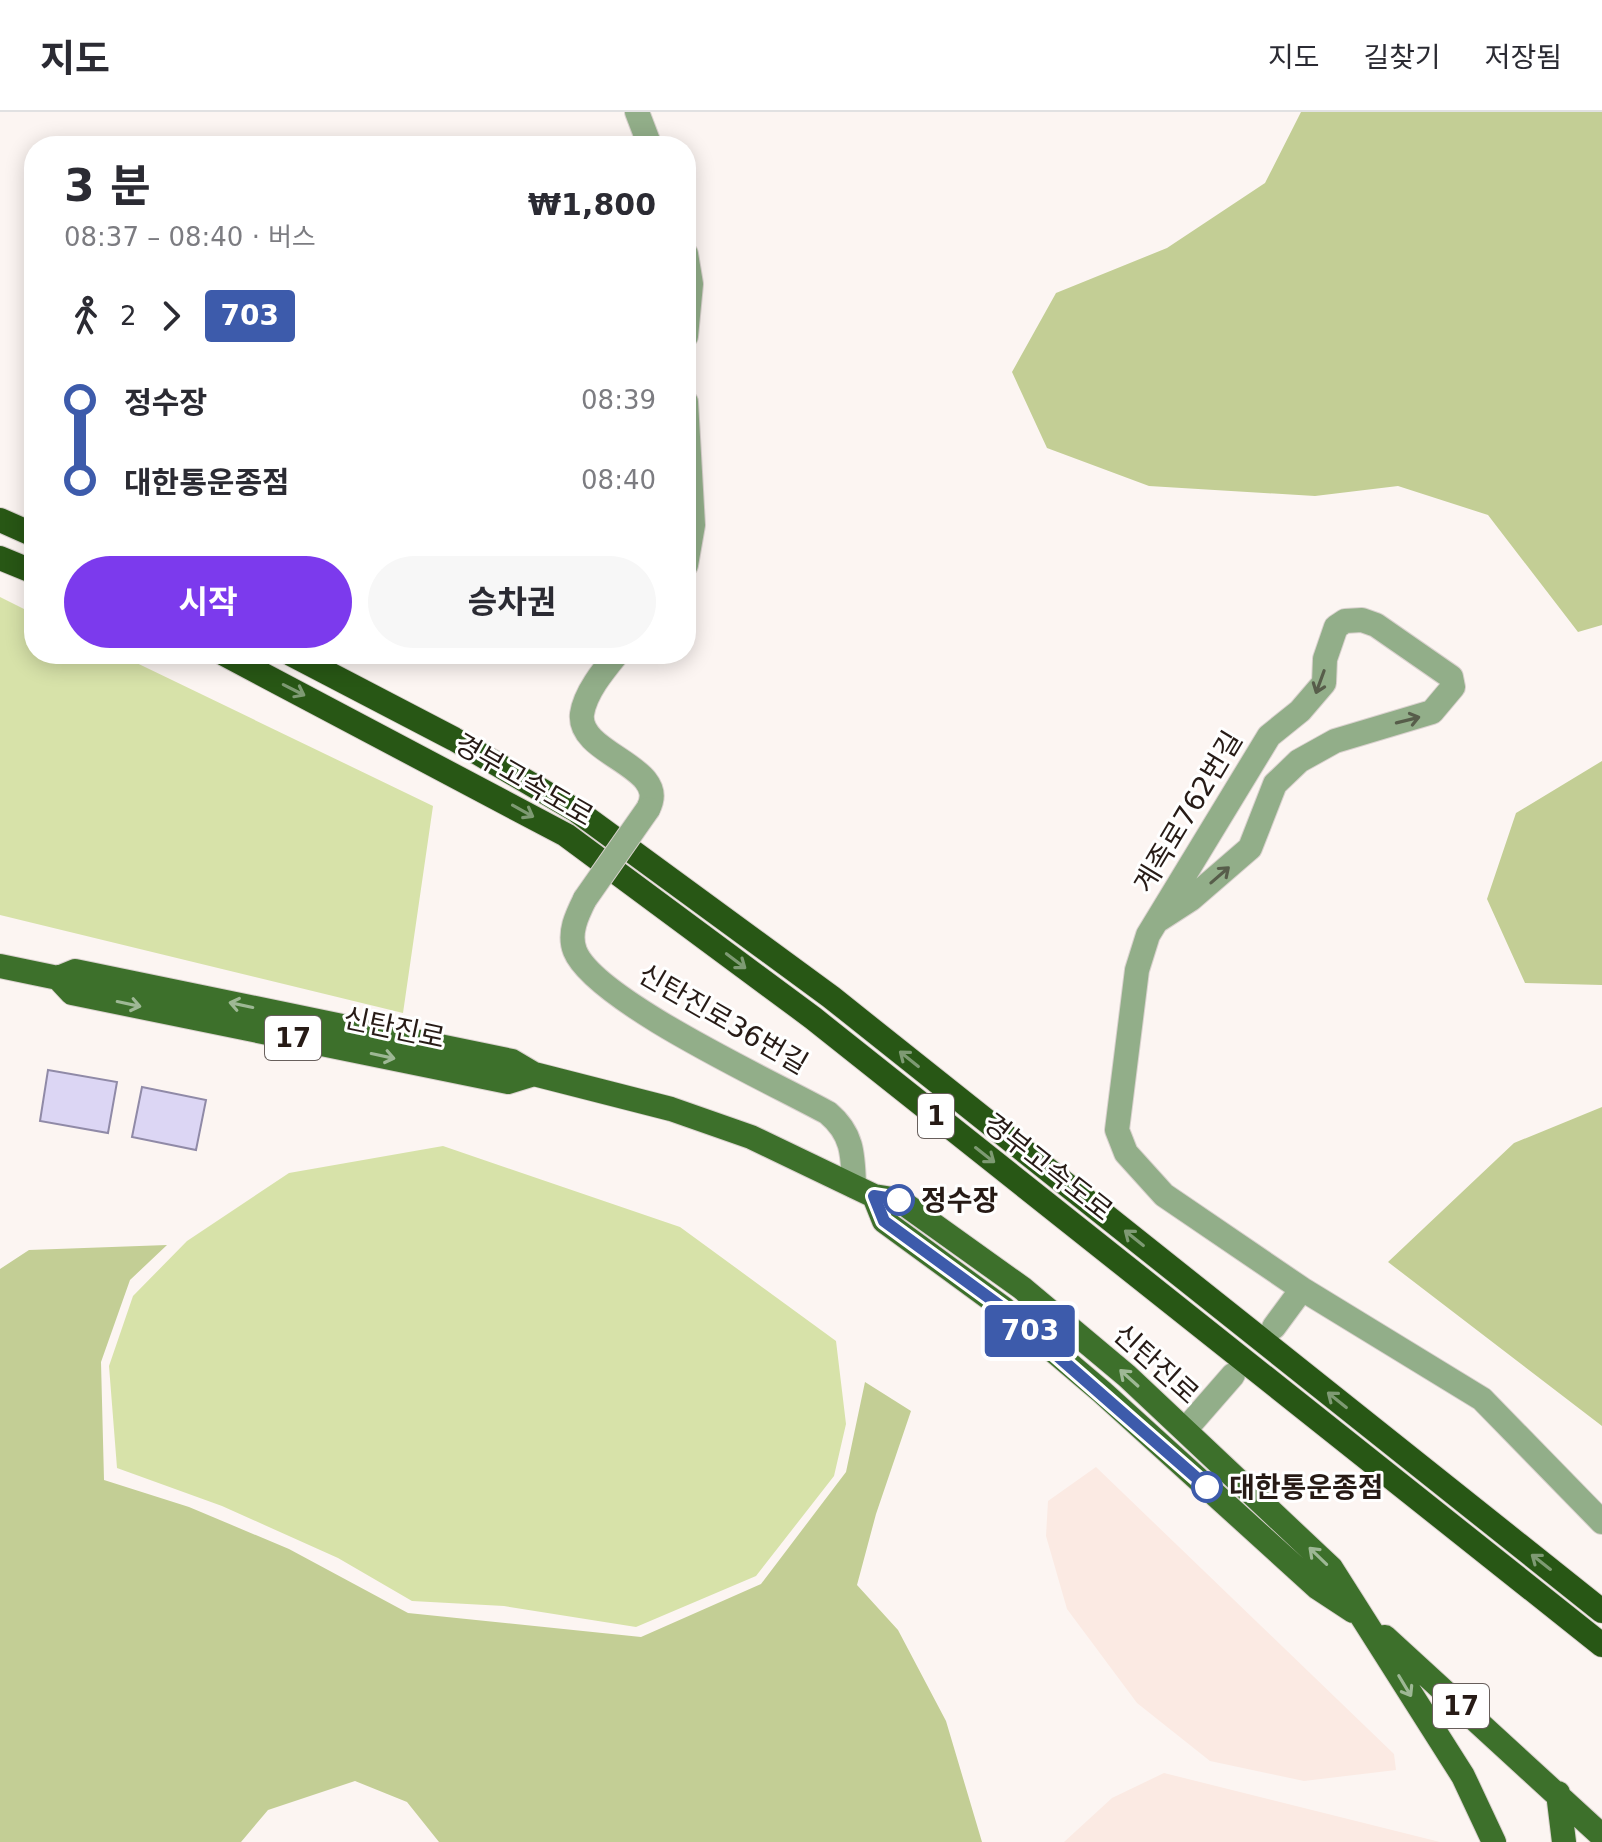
<!DOCTYPE html>
<html lang="ko">
<meta charset="utf-8">
<style>
body{margin:0;font-family:"DejaVu Sans","Noto Sans KR",sans-serif;background:#f7f7f7;color:#2b2b33;height:100vh;display:flex;flex-direction:column;font-size:30px;white-space:nowrap}
*{box-sizing:border-box;margin:0}
p{font-size:26px;color:#7c7c81}
.icon{flex:none;width:44px;height:44px;fill:none;stroke:currentColor;stroke-width:2;stroke-linecap:round;stroke-linejoin:round}
.map{position:relative;flex:1;overflow:hidden}
.details{position:absolute;left:24px;top:24px;width:672px;height:528px;display:flex;flex-direction:column;background:#fff;border-radius:32px;box-shadow:0 4px 20px #0003}
.details>*{flex:none}
.badge{padding:0 16px;border-radius:6px;font-size:28px;line-height:52px}
.map>.badge{position:absolute;translate:-50% -50%;box-shadow:0 0 0 4px #fff}
.legs{display:flex;align-items:center;gap:12px;height:88px;padding:0 40px;font-size:26px}
.legs p{margin-inline-start:auto}
.head{display:flex;align-items:center;justify-content:space-between;height:136px;padding:0 40px}
h1{font-size:44px;font-weight:700;line-height:60px}
.primary-button{display:flex;gap:16px;margin-top:auto;padding:16px 40px}
.primary-button a{flex:1;height:92px;border-radius:48px;background:#7c3aed;color:#fff;font-size:32px;font-weight:700;line-height:92px;text-align:center}
.primary-button a+a{background:#f7f7f7;color:#2b2b33}
ul{padding:0 40px;list-style:none}
li{display:flex;align-items:center;gap:28px;height:80px;font-size:30px}
li i{display:grid;place-items:center;width:12px;height:100%;margin:0 10px;background:currentColor}
li i::after{content:'';width:20px;height:20px;margin:-10px;border:6px solid;border-radius:50%;background:#fff}
li p{margin-inline-start:auto}
li:first-child i{background:linear-gradient(#0000 50%,currentColor 0)}
li:last-child i{background:linear-gradient(currentColor 50%,#0000 0)}
header{display:flex;align-items:center;gap:48px;box-sizing:border-box;height:112px;padding:0 40px;background:#fff;border-bottom:2px solid #e1e1e2}
header strong{font-size:38px}
nav{display:flex;gap:44px;margin-inline-start:auto;font-size:28px}
.map>svg:first-child{display:block}
.built{fill:#fbeae3}
.green{fill:#d7e2a9}
.forest{fill:#c3ce95}
.building{fill:#dcd6f4;stroke:#908aa7;stroke-width:2}
.lines{fill:none;stroke-linecap:round;stroke-linejoin:round}
.minor-casing{stroke:#dad2cf;stroke-width:26}
.major-casing{stroke:#dad2cf;stroke-width:26}
.highway-casing{stroke:#dad2cf;stroke-width:26}
.minor{stroke:#92ae89;stroke-width:24}
.major{stroke:#3d702b;stroke-width:24}
.highway{stroke:#285715;stroke-width:24}
.minor-bridge-casing{stroke:#dad2cf;stroke-width:26;stroke-linecap:butt}
.minor-bridge{stroke:#92ae89;stroke-width:24}
.oneway{stroke:#575d4a}
.oneway2{stroke:#7e9a73}
.oneway3{stroke:#9eb895}
.line-1-casing{stroke:#fff;stroke-width:18}
.line-1{stroke:#3d5bab;stroke-width:12}
.stop-1-dot{fill:#fff;stroke:#3d5bab;stroke-width:4}
.labels{text-anchor:middle;dominant-baseline:central;stroke-width:6;stroke-linejoin:round;paint-order:stroke}
.shield{fill:#fff;stroke:#685f5c;stroke-width:2}
.shield-label{font-size:26px;font-weight:bold;fill:#271b16}
.street-label{font-size:28px;fill:#271b16;stroke:#fff}
.stop-label{font-size:28px;font-weight:bold;fill:#271b16;stroke:#fff;text-anchor:start}
</style>
<header>
<strong>지도</strong>
<nav><a>지도</a><a>길찾기</a><a>저장됨</a></nav>
</header>
<div class="map">
<svg width="1602" height="1730" viewBox="0 0 1602 1730">
<rect width="100%" height="100%" fill="#fcf5f2"/>
<!-- built -->
<path class="built" d="M1096 1355 1394 1642 1396 1658 1304 1669 1210 1649 1137 1591 1067 1497 1046 1424 1048 1389Z
M1164 1661 1440 1730H1064L1112 1686Z"/>
<!-- green -->
<path class="green" d="M0 485 34 502V542H118L433 694 403 901 0 803Z
M443 1034 680 1115 836 1229 846 1312 834 1364 756 1464 636 1515 504 1494 412 1489 338 1446 222 1394 117 1356 109 1254 133 1184 187 1129 289 1061Z"/>
<!-- forest -->
<path class="forest" d="M1301 0H1602V513L1578 520 1488 403 1398 374 1315 384 1149 374 1047 336 1012 260 1056 181 1167 136 1265 71Z
M1602 649V873L1525 871 1487 787 1516 701Z
M1602 995V1314L1388 1150 1514 1031Z
M167 1133 130 1168 101 1250 104 1368 189 1395 289 1437 408 1501 641 1525 761 1472 846 1360 865 1270 911 1299 876 1402 857 1473 898 1518 946 1609 982 1730H439L407 1690 355 1669 268 1698 241 1730H0V1157L29 1138Z"/>
<!-- building -->
<path class="building" d="M48 958 117 970 108 1021 40 1009Z
M142 975 206 988 196 1038 132 1025Z"/>
<g class="lines">
<defs>
<path id="minor" d="M637 0 650 34
M686 142 691 172 686 224
M686 290 693 413 686 453
M617 542C603 559 585 581 582 602 577 643 671 654 648 697
M585 787C577 803 568 821 575 839 595 889 776 972 828 1001 853 1022 853 1043 854 1074
M1157 809 1191 787 1250 736 1275 672 1299 649 1335 629 1432 600 1453 575 1451 565 1376 513 1362 508 1345 509 1336 515 1325 547 1324 571 1300 599 1269 624 1148 823 1137 858 1117 1018 1126 1041 1164 1083 1302 1177 1482 1287 1602 1410
M1274 1215 1302 1177
M1185 1318 1233 1263"/>
<path id="major" d="M0 854 58 866 72 881 508 970 534 962
M58 866 75 859 512 949 534 962 671 997 751 1025 874 1084 899 1088 1022 1176 1127 1264 1331 1456 1463 1664 1494 1730
M874 1084 884 1109 1003 1196 1102 1280 1318 1476 1353 1499
M1385 1525 1602 1724
M1558 1681 1564 1730"/>
<path id="highway" d="M0 408 34 423
M0 446 34 460
M224 542 566 723 813 906 1602 1533
M291 542 454 627 577 699 831 885 1602 1499"/>
</defs>
<!-- minor casing -->
<use href="#minor" class="minor-casing"/>
<!-- major casing -->
<use href="#major" class="major-casing"/>
<!-- highway casing -->
<use href="#highway" class="highway-casing"/>
<!-- minor -->
<use href="#minor" class="minor"/>
<!-- major -->
<use href="#major" class="major"/>
<!-- highway -->
<use href="#highway" class="highway"/>
<defs>
<path id="minor-bridge" d="M585 787 648 697"/>
</defs>
<!-- minor-bridge casing -->
<use href="#minor-bridge" class="minor-bridge-casing"/>
<!-- minor-bridge -->
<use href="#minor-bridge" class="minor-bridge"/>
</g>
<!-- one-way arrows -->
<defs><path id="oneway-shaft" d="M-6 0H5M1.5-3L5.5 0L1.5 3" fill="none" stroke-width="1.6" stroke-linecap="round" stroke-linejoin="round" transform="scale(2)"/></defs>
<g class="oneway">
<use href="#oneway-shaft" transform="translate(1320 570) rotate(110)"/>
<use href="#oneway-shaft" transform="translate(1408 608) rotate(-14)"/>
<use href="#oneway-shaft" transform="translate(1220 763) rotate(-41)"/>
</g>
<g class="oneway2">
<use href="#oneway-shaft" transform="translate(294 578) rotate(27)"/>
<use href="#oneway-shaft" transform="translate(523 699) rotate(29)"/>
<use href="#oneway-shaft" transform="translate(736 849) rotate(37)"/>
<use href="#oneway-shaft" transform="translate(909 947) rotate(-141)"/>
<use href="#oneway-shaft" transform="translate(985 1043) rotate(38)"/>
<use href="#oneway-shaft" transform="translate(1134 1126) rotate(-141)"/>
<use href="#oneway-shaft" transform="translate(1337 1288) rotate(-141)"/>
<use href="#oneway-shaft" transform="translate(1541 1450) rotate(-142)"/>
</g>
<g class="oneway3">
<use href="#oneway-shaft" transform="translate(129 892) rotate(12)"/>
<use href="#oneway-shaft" transform="translate(241 893) rotate(-168)"/>
<use href="#oneway-shaft" transform="translate(383 944) rotate(12)"/>
<use href="#oneway-shaft" transform="translate(1129 1266) rotate(-138)"/>
<use href="#oneway-shaft" transform="translate(1318 1444) rotate(-136)"/>
<use href="#oneway-shaft" transform="translate(1405 1574) rotate(59)"/>
</g>
<g class="lines">
<defs>
<path id="line-1" d="M899 1088 874 1084 884 1109 1003 1196 1207 1375"/>
</defs>
<!-- line-1 casing -->
<use href="#line-1" class="line-1-casing"/>
<!-- line-1 -->
<use href="#line-1" class="line-1"/>
</g>
<!-- markers -->
<g class="stop-1-dot">
<circle cx="899" cy="1088" r="14"/>
<circle cx="1207" cy="1375" r="14"/>
</g>
<g class="labels">
<!-- shield labels -->
<g class="shield">
<rect x="265" y="904" width="56" height="44" rx="6"/>
<rect x="918" y="982" width="36" height="44" rx="6"/>
<rect x="1433" y="1572" width="56" height="44" rx="6"/>
</g>
<g class="shield-label">
<text x="293" y="926">17</text>
<text x="936" y="1004">1</text>
<text x="1461" y="1594">17</text>
</g>
<!-- street labels -->
<g class="street-label">
<text transform="translate(524 668) rotate(30)">경부고속도로</text>
<text transform="translate(1188 700) rotate(-59)">계족로762번길</text>
<text transform="translate(723 907) rotate(30)">신탄진로36번길</text>
<text transform="translate(394 916) rotate(12)">신탄진로</text>
<text transform="translate(1048 1055) rotate(38)">경부고속도로</text>
<text transform="translate(1156 1252) rotate(42)">신탄진로</text>
</g>
<!-- stop labels -->
<g class="stop-label">
<text x="921" y="1088">정수장</text>
<text x="1229" y="1375">대한통운종점</text>
</g>
</g>
</svg>
<b class="badge" style="left:1030px;top:1219px;background:#3d5bab;color:#fff">703</b>
<section class="details">
<div class="head"><div><h1>3 분</h1><p>08:37 – 08:40 · 버스</p></div><b>₩1,800</b></div>
<div class="legs"><svg class="icon" aria-label="walk" viewBox="0 0 24 24"><circle cx="13" cy="4" r="2"/><path d="M13 8l-2 6 4 7M11 14l-3 7M7 12l3-4h3l4 4"/></svg>2<svg class="icon" aria-label="forward" viewBox="0 0 24 24"><path d="M9 5l7 7-7 7"/></svg><b class="badge" style="background:#3d5bab;color:#fff">703</b></div>
<ul>
<li><i style="color:#3d5bab"></i><b>정수장</b><p>08:39</p></li>
<li><i style="color:#3d5bab"></i><b>대한통운종점</b><p>08:40</p></li>
</ul>
<div class="primary-button"><a>시작</a><a>승차권</a></div>
</section>
</div>
